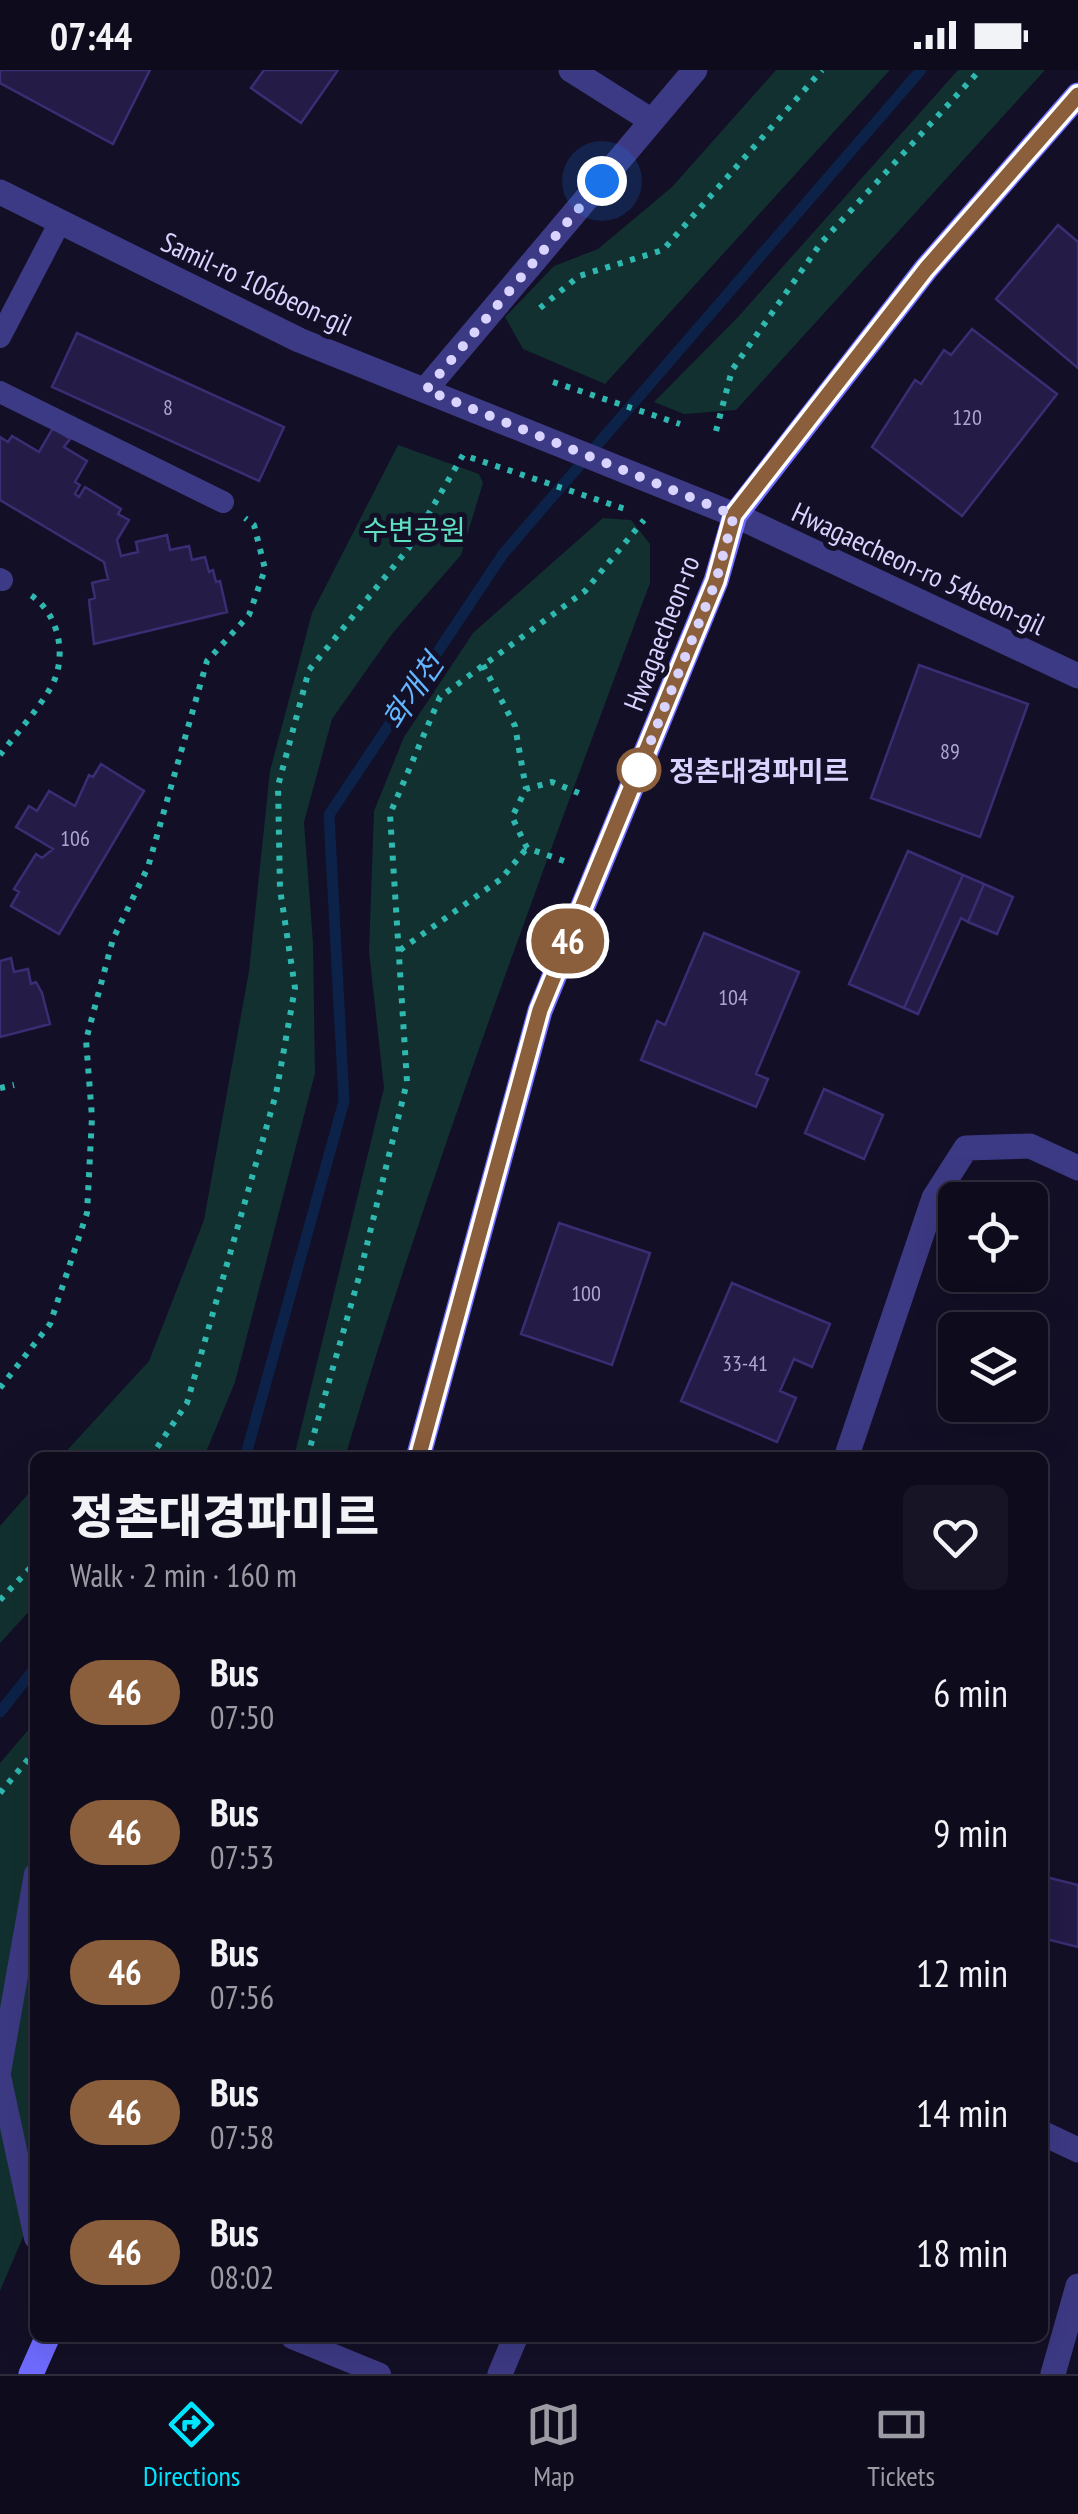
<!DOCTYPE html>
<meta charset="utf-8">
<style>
body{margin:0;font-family:"PT Sans Narrow","Noto Sans KR",sans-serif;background:#171425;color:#f1f3f6;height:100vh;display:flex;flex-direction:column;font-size:38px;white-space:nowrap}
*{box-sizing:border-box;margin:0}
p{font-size:32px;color:#9b9ba3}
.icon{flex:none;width:55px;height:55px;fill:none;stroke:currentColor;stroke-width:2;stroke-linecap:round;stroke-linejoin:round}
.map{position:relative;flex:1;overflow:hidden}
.sheet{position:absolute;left:30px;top:1382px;width:1018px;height:890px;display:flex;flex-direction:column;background:#0e0b1c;border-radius:15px;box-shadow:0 10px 40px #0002,0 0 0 2px #2e2b3b}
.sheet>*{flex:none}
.badge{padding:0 20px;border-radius:32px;font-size:35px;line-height:65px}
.buttons{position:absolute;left:938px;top:1112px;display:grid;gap:20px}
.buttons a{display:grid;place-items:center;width:110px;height:110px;border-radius:15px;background:#0e0b1c;box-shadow:0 10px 40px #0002,0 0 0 2px #2e2b3b;font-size:50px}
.you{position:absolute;width:50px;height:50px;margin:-25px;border:8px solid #fff;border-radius:50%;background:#1a73e8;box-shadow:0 0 0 15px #1a73e833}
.map>.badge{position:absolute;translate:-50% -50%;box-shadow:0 0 0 5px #fff}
.round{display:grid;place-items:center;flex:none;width:105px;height:105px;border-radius:15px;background:#171425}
.overview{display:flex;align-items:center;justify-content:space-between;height:170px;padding:0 40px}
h1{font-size:48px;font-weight:800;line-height:75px}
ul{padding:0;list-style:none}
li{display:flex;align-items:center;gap:30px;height:140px;padding:0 40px}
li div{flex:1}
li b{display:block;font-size:38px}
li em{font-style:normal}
li .badge{min-width:110px;font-weight:700;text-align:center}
.status{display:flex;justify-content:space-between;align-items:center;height:70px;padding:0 50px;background:#0e0b1c;direction:ltr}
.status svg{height:28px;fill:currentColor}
.menu{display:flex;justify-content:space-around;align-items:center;height:140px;border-top:2px solid #2e2b3b;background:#0e0b1c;font-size:28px;color:#9b9ba3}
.menu a{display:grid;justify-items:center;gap:5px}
.menu .selected{color:#00e5ff}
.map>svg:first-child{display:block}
.green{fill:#12302f}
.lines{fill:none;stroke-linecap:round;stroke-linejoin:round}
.stream{stroke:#0c2248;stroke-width:11}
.building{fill:#241b47;stroke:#3b2d73;stroke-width:2.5}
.path{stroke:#2fb8b0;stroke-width:6;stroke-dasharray:5 8;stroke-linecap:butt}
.service{stroke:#3d3a85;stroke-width:22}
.minor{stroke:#3d3a85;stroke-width:25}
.secondary{stroke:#6f6bff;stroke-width:25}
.line-casing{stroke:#fff;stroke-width:22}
.line{stroke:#8b5e3c;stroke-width:15}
.walk{stroke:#d9d4ff;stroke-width:10;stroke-dasharray:0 18}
.stop-dot{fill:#fff;stroke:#8b5e3c;stroke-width:5}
.labels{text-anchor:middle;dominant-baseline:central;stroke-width:10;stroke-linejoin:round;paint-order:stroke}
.number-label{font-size:22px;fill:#aca6d1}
.street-label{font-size:28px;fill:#d9d4ff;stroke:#130f26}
.park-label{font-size:28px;fill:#5fe0c0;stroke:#130f26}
.stop-label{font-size:28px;font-weight:bold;fill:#d9d4ff;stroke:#130f26;text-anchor:start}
.water-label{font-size:30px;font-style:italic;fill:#62b6ff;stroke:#130f26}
</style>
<div class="status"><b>07:44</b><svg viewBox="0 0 49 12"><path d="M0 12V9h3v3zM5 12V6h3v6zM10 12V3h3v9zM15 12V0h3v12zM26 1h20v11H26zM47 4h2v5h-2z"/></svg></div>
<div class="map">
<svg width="1078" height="2304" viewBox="0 0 1078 2304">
<rect width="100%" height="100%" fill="#130f26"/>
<!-- green -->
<path class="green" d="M776 0H890L605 314 523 279 505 247 554 196 598 179 672 117Z
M958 0H1045L736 340 684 344 654 332 738 247Z
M398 375 479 404 483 413 461 485 392 564 332 649 304 752 313 873 315 1003 235 1312 204 1387H61L149 1291 204 1150 249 901 270 701 312 543Z
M603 448 631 450 650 474V513C542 802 433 1092 345 1387H294L384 1018 369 881 374 741 404 667 473 563Z
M35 1416V1535L0 1573V1456Z
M35 1652V2139L0 2221V1693Z"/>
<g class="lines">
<!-- stream -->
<path class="stream" d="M245 1388 344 1031 329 745 503 484 921 0
M0 1642 35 1598"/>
</g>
<!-- building -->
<path class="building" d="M0 0H150L113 74 0 13Z
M264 0H338L301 53 251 18Z
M1058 155 1078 172V298L996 229Z
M972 259 1057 324 962 446 872 377 915 310 921 314 944 280 951 285Z
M77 263 284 357 259 411 52 317Z
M53 358 70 369 64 377 87 391 75 412 80 415 75 424 79 427 85 417 121 439 118 444 129 450 117 470 121 486 138 482 136 472 167 465 170 480 189 476 192 490 205 487 209 502 213 500 216 512 220 511 227 542 94 574 89 530 95 528 92 513 108 509 104 492 0 430V367L8 372 12 366 39 382Z
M919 595 1028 634 980 767 871 728Z
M101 694 144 721 59 864 11 836 19 822 14 819 36 784 42 788 53 779 16 757 29 736 37 741 49 721 75 736 89 705 93 707Z
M908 781 963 805 904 938 849 914Z
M963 805 984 814 968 852 961 848 918 944 904 938Z
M984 814 1013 827 997 864 968 852Z
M704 863 799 902 756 1004 768 1009 756 1037 641 990 657 951 665 955Z
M11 888 14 902 28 899 31 914 36 912 42 923 50 954 0 967V891Z
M824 1019 883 1045 864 1089 805 1063Z
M559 1153 650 1183 612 1295 521 1264Z
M732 1213 830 1254 812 1297 794 1289 780 1321 796 1328 777 1372 681 1331Z
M1042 1806 1078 1815V1877L1042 1868Z"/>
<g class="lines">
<!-- path -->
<path class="path" d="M540 238 579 206 663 180 822 0
M553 312 680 354
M716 361 732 300 821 173 980 0
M483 595 515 656 526 719
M0 685C15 665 48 629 56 606 66 576 55 538 27 523
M564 791 527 778 512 747 526 719 552 712 586 726
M400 880 501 809 527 778
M0 1018 14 1015
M0 1318 50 1254 87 1143 92 1047 86 970 113 869 148 797 207 591 249 545 265 499 254 455 245 448
M150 1388 187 1333 276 1024 295 918 280 819 278 716 309 600 408 479 463 385 628 440
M307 1388 359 1207 407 1012 390 744 440 627 585 521 644 450
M0 1530 35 1493
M0 1723 35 1681"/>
<!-- service -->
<path class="service" d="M0 267 60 152
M0 322 223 432
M0 509 2 510
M0 2002 35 1804
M0 2006 35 2168
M292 2268 380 2304"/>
<!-- minor -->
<path class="minor" d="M571 0 652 51
M0 122 299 270 735 445 1078 606
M425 320 695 0
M846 1388 934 1128 966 1078 1030 1076 1078 1098
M1042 2063 1078 2080
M500 2304 515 2268
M1053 2304 1078 2216"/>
<!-- secondary -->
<path class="secondary" d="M418 1388 540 941 716 511 735 445 926 199 1078 25
M31 2304 47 2268"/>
</g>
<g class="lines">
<defs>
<path id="line" d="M418 1388 540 940 716 511 734 445 926 199 1078 25"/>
</defs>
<!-- line casing -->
<use href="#line" class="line-casing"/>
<!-- line -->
<use href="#line" class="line"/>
<!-- walk -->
<path class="walk" d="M602 111 426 320 734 445 716 511 639 700"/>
</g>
<!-- markers -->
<circle class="stop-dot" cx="639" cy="700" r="20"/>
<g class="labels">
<!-- number labels -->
<g class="number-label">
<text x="168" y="337">8</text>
<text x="967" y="347">120</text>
<text x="950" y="681">89</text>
<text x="75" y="768">106</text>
<text x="733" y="927">104</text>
<text x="586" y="1223">100</text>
<text x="745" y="1293">33-41</text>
</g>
<!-- street labels -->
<g class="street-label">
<text transform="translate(257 213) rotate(25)">Samil-ro 106beon-gil</text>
<text transform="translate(919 498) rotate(25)">Hwagaecheon-ro 54beon-gil</text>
<text transform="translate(661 563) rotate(-69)">Hwagaecheon-ro</text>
</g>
<!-- park labels -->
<g class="park-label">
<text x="414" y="459">수변공원</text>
</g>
<!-- stop labels -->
<g class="stop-label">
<text x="669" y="700">정촌대경파미르</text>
</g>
<!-- water labels -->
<g class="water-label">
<text transform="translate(412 621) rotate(-56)">화개천</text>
</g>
</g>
</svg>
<div class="buttons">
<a><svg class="icon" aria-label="locate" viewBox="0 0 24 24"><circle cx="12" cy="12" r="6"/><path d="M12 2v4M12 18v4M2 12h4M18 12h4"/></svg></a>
<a><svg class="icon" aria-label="layers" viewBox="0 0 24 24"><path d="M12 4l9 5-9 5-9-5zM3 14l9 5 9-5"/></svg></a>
</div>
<div class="you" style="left:602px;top:111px"></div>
<b class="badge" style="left:568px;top:871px;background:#8b5e3c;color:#fff">46</b>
<section class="sheet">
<div class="overview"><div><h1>정촌대경파미르</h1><p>Walk · 2 min · 160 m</p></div><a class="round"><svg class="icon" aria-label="heart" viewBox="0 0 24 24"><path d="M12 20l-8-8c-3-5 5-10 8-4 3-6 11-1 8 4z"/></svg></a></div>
<ul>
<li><span class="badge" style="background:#8b5e3c;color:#fff">46</span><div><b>Bus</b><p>07:50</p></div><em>6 min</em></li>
<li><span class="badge" style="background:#8b5e3c;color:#fff">46</span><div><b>Bus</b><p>07:53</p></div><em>9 min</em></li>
<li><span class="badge" style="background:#8b5e3c;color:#fff">46</span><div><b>Bus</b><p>07:56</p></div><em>12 min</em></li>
<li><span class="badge" style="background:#8b5e3c;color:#fff">46</span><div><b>Bus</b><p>07:58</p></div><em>14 min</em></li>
<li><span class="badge" style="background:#8b5e3c;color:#fff">46</span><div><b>Bus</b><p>08:02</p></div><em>18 min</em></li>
</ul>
</section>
</div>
<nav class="menu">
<a class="selected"><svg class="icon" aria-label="directions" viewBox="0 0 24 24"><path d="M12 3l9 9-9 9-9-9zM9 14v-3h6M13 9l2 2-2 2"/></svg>Directions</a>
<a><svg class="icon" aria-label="map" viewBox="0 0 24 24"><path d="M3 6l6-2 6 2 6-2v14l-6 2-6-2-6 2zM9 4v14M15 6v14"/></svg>Map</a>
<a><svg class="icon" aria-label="tickets" viewBox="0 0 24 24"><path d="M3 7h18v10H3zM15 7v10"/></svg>Tickets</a>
</nav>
